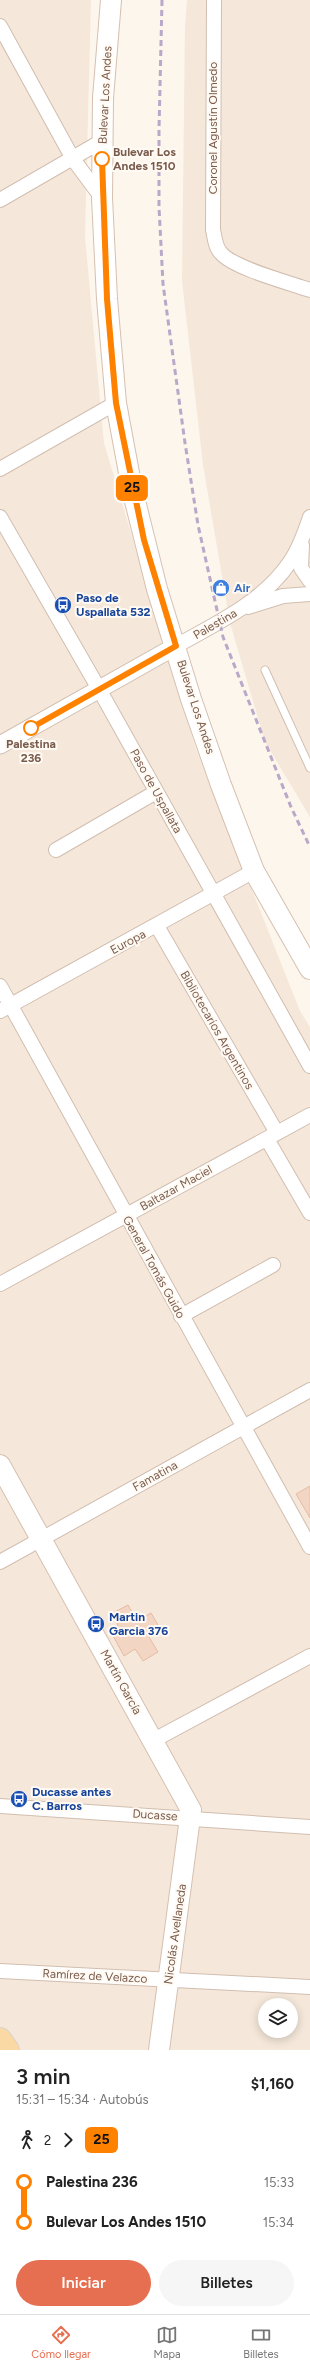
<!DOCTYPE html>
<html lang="es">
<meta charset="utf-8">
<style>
body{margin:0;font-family:Figtree,sans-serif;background:#f6f6f6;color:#222;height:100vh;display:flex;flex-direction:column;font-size:15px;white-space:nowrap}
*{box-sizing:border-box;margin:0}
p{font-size:13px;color:#767676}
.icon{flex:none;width:22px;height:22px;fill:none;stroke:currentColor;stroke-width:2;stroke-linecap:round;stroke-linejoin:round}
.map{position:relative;height:2050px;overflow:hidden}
.sheet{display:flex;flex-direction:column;background:#fff;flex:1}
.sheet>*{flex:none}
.badge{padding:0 8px;border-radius:6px;font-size:14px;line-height:26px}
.controls{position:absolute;left:258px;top:1998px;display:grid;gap:8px}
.controls a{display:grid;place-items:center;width:40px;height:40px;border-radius:50%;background:#fff;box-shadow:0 2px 10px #0003;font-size:20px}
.map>.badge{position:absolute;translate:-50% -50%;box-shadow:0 0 0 2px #fff}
.legs{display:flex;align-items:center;gap:6px;height:44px;padding:0 16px;font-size:13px}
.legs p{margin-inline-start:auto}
.headline{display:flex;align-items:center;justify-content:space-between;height:68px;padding:0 16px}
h1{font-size:22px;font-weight:600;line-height:30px}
.button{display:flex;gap:8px;margin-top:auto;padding:8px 16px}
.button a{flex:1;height:46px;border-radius:24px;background:#e76f51;color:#fff;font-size:16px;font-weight:600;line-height:46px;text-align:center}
.button a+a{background:#f6f6f6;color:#222}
ul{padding:0 16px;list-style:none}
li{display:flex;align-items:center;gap:14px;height:40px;font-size:15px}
li i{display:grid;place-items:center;width:6px;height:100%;margin:0 5px;background:currentColor}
li i::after{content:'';width:10px;height:10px;margin:-5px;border:3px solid;border-radius:50%;background:#fff}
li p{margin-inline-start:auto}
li:first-child i{background:linear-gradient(#0000 50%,currentColor 0)}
li:last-child i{background:linear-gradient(currentColor 50%,#0000 0)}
.tabs{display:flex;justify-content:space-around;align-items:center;height:56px;border-top:1px solid #e0e0e0;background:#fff;font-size:11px;color:#767676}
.tabs a{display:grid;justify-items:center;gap:2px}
.tabs .on{color:#e76f51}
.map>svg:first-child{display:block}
.residential{fill:#f5e8da;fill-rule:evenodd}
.building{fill:#f3d5c3;stroke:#e6bba3}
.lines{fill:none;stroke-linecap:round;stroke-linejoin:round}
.service-casing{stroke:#d1beb0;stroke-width:9}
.minor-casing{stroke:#d1beb0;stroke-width:16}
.tertiary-casing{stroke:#d1beb0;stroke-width:19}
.secondary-casing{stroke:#d6c0b0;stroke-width:22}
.primary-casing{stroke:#dad1cd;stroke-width:24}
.service{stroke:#fff;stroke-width:7}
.minor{stroke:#fff;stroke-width:14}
.tertiary{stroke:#fff;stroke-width:17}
.secondary{stroke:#fff;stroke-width:20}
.primary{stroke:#fbd9a5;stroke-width:22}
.rail{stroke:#b9a8c9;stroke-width:3;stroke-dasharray:6 4;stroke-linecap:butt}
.line-1-casing{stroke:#fff;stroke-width:9}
.line-1{stroke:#ff8100;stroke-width:6}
.stop-1-dot{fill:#fff;stroke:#ff8100;stroke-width:2}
.labels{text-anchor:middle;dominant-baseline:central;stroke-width:4;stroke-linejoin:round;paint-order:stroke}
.street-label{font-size:12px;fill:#7a5c4d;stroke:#fffaf3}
.stop-label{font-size:12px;font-weight:bold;fill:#7a5c4d;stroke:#fffaf3;text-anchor:start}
.shop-label{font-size:12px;font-weight:bold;fill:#366cbe;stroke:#fffaf3;text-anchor:start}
.transit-label{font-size:12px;font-weight:bold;fill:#164399;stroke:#fffaf3;text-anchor:start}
</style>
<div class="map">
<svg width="310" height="2050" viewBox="0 0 310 2050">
<rect width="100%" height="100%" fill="#fdf6ec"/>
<!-- residential -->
<path class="residential" d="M0 0H91L85 237 104 443 195 746 300 1011 310 1027V2050H0ZM265 2005H291V2031H265Z
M187 0H310V817L265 742 230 623 203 465 182 281 185 27Z"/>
<!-- building -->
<path class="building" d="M310 1486V1518L296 1494Z
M128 1605 137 1621 151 1613 161 1630 149 1637 158 1652 143 1661 135 1649 124 1656 110 1630 118 1625 111 1614Z"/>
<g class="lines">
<defs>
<path id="service" d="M265 670 310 768"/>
<path id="minor" d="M214 0 213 230C215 238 215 247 221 253 233 268 290 283 310 290
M0 26 73 159 102 198
M0 200 102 141
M0 469 116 403
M0 517 99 689 310 1066
M302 545 301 568 310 581
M248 607 283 596 310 594
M176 646C217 623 263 602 290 562 299 549 305 532 310 517
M56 850 156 792
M157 926 277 1133
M0 986 310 1547
M0 1011 254 871
M267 1139 310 1213
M0 1284 310 1115
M181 1316 273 1265
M0 1562 310 1390
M154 1740 310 1656
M0 1806 310 1827
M0 1971 310 1987"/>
<path id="tertiary" d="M0 745 176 646"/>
<path id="secondary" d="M111 0 103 98 102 198 107 299 116 403 132 489 157 589 191 699 221 785 254 871 310 969
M0 1465 191 1810 159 2050"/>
<path id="primary" d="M0 2039 8 2050"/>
</defs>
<!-- service casing -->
<use href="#service" class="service-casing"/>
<!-- minor casing -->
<use href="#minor" class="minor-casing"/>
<!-- tertiary casing -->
<use href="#tertiary" class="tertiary-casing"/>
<!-- secondary casing -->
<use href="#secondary" class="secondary-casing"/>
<!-- primary casing -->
<use href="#primary" class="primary-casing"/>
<!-- service -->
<use href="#service" class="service"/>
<!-- minor -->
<use href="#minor" class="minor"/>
<!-- tertiary -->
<use href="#tertiary" class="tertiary"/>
<!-- secondary -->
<use href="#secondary" class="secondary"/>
<!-- primary -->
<use href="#primary" class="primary"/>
<!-- rail -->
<path class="rail" d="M162 0 159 130V207L163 284 185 443 198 525 223 637 291 807 310 847"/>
</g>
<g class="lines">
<defs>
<path id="line-1" d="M31 728 176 646 144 540 116 403 107 299 102 159"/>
</defs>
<!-- line-1 casing -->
<use href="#line-1" class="line-1-casing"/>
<!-- line-1 -->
<use href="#line-1" class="line-1"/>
</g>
<!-- icons -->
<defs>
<symbol id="shop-disc" viewBox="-11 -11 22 22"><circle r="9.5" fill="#3f7fe0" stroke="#fffaf3"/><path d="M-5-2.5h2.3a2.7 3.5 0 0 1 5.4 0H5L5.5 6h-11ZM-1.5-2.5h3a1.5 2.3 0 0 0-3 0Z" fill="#fff"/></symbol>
<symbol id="bus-disc" viewBox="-11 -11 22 22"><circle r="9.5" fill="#1a4fb4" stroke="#fffaf3"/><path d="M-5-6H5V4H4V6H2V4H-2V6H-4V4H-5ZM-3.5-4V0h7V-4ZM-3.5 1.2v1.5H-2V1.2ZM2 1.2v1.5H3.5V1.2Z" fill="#fff"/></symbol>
</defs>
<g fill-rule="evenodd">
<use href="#shop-disc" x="211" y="578" width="20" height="20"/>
<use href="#bus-disc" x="53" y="595" width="20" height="20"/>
<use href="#bus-disc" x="86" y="1614" width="20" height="20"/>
<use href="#bus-disc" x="9" y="1789" width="20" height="20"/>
</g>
<!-- markers -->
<g class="stop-1-dot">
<circle cx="102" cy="159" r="7"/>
<circle cx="31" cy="728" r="7"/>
</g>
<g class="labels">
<!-- street labels -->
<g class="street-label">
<text transform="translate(105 95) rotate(-87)">Bulevar Los Andes</text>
<text transform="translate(213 128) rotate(-90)">Coronel Agustín Olmedo</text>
<text transform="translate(215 624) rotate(-30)">Palestina</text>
<text transform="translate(196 707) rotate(72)">Bulevar Los Andes</text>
<text transform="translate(156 791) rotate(61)">Paso de Uspallata</text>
<text transform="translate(128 942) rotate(-28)">Europa</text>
<text transform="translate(217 1030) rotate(60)">Bibliotecarios Argentinos</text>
<text transform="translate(176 1188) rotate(-29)">Baltazar Maciel</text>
<text transform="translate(154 1267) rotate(61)">General Tomás Guido</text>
<text transform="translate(155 1476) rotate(-29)">Famatina</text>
<text transform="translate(121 1682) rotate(61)">Martín García</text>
<text transform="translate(155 1815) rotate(4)">Ducasse</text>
<text transform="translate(175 1934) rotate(-82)">Nicolás Avellaneda</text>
<text transform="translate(95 1976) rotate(3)">Ramírez de Velazco</text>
</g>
<!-- stop labels -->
<g class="stop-label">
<text x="113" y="152">Bulevar Los<tspan x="113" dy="14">Andes 1510</tspan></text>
<text x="31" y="744" text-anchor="middle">Palestina<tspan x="31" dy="14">236</tspan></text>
</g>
<!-- shop labels -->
<g class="shop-label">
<text x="234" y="588">Air</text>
</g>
<!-- transit labels -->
<g class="transit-label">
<text x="76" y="598">Paso de<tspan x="76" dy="14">Uspallata 532</tspan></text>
<text x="109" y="1617">Martin<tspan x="109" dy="14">Garcia 376</tspan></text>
<text x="32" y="1792">Ducasse antes<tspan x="32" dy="14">C. Barros</tspan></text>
</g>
</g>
</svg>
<div class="controls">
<a><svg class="icon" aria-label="layers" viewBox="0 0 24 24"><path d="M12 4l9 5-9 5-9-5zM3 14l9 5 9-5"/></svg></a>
</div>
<b class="badge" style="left:132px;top:488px;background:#ff8100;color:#111">25</b>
</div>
<section class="sheet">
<div class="headline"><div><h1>3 min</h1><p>15:31 – 15:34 · Autobús</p></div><b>$1,160</b></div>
<div class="legs"><svg class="icon" aria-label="walk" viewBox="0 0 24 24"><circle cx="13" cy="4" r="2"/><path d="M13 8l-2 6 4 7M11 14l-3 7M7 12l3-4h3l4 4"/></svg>2<svg class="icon" aria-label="forward" viewBox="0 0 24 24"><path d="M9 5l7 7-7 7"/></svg><b class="badge" style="background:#ff8100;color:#111">25</b></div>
<ul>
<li><i style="color:#ff8100"></i><b>Palestina 236</b><p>15:33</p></li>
<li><i style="color:#ff8100"></i><b>Bulevar Los Andes 1510</b><p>15:34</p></li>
</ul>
<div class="button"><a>Iniciar</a><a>Billetes</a></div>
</section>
<nav class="tabs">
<a class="on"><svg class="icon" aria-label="directions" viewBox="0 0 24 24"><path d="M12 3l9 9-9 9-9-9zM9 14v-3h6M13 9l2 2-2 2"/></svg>Cómo llegar</a>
<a><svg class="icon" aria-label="map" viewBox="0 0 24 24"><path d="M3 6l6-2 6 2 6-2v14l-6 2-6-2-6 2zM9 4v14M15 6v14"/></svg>Mapa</a>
<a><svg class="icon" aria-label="tickets" viewBox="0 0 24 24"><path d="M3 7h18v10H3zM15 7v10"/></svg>Billetes</a>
</nav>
